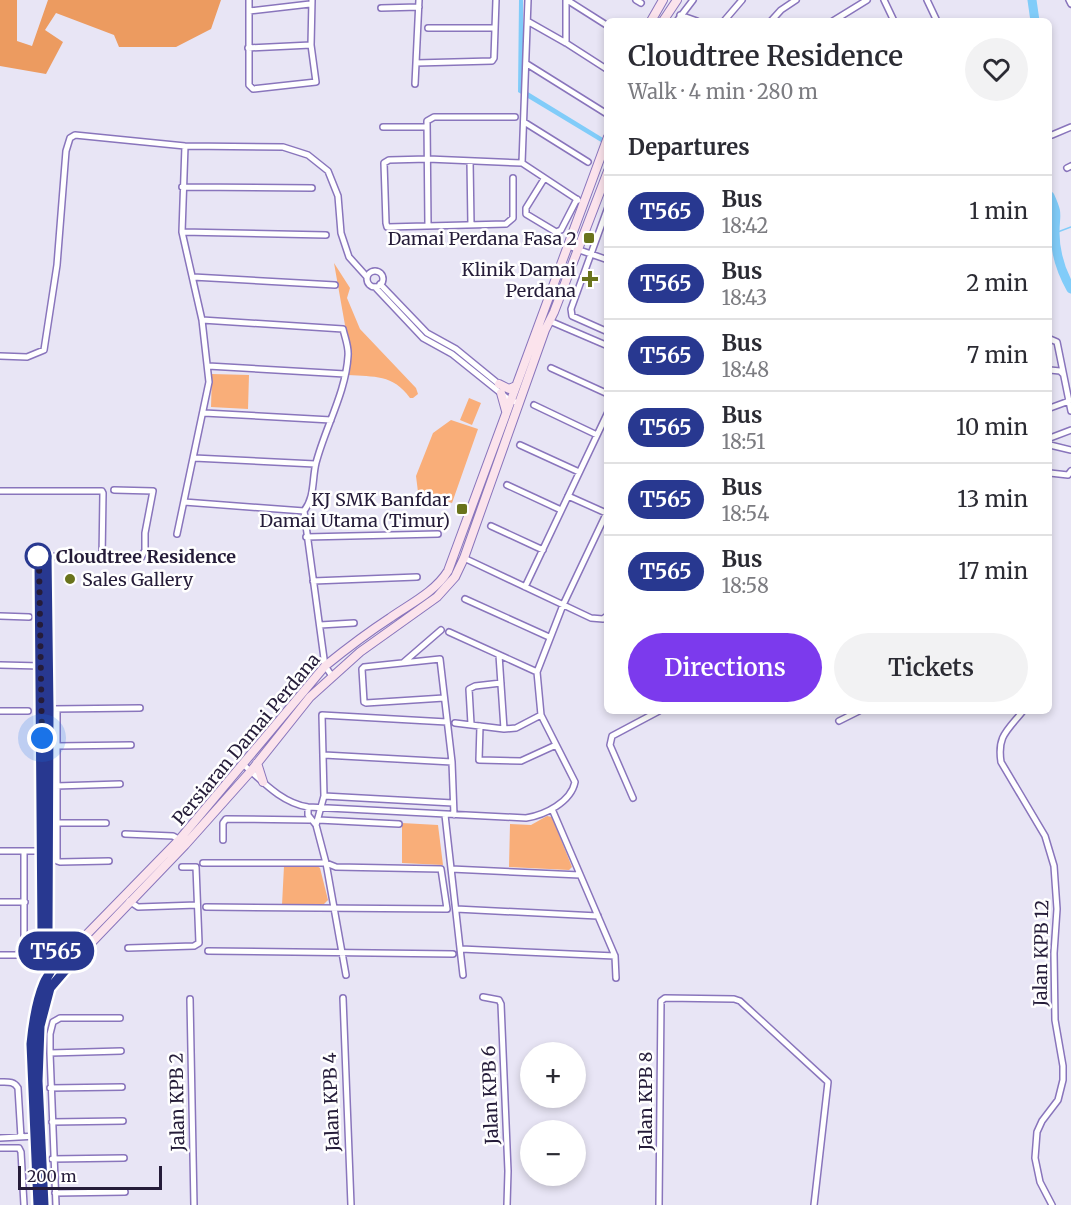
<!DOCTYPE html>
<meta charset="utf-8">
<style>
body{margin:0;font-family:Merriweather,serif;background:#f2f2f3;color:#2b2b33;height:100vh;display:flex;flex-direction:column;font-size:22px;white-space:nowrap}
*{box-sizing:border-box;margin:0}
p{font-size:20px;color:#7c7c81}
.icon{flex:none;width:33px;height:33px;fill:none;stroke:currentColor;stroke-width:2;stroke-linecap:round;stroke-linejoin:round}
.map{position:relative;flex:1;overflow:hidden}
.panel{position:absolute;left:604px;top:18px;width:448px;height:696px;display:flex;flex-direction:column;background:#fff;border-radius:9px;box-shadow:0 3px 9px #0003}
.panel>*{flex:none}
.badge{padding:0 12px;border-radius:20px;font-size:21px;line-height:39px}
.buttons{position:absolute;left:520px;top:1042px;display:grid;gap:12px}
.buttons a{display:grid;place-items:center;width:66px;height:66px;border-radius:50%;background:#fff;box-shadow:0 3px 9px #0003;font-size:30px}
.scale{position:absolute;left:18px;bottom:15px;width:144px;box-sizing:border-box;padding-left:6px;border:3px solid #251c39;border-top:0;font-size:16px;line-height:21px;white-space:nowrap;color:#251c39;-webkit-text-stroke:4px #fff;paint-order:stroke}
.you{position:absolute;width:30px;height:30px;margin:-15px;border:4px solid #fff;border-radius:50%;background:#1a73e8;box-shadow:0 0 0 9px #1a73e833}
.map>.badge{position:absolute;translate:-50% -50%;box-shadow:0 0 0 3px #fff}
h2{padding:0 24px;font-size:22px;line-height:54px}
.round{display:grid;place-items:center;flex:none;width:63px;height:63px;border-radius:32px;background:#f2f2f3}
.summary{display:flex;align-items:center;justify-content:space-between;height:102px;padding:0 24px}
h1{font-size:28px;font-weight:600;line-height:45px}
.action{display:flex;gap:12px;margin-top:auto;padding:12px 24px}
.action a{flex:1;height:69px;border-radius:36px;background:#7c3aed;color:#fff;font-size:24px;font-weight:600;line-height:69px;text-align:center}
.action a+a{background:#f2f2f3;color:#2b2b33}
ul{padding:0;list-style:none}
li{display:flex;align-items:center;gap:18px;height:72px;padding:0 24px;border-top:2px solid #e1e1e2}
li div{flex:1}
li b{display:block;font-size:22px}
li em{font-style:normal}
li .badge{min-width:66px;font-weight:700;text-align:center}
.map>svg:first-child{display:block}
.green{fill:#f9ae79}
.forest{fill:#ec9b60}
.water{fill:#81ccf9}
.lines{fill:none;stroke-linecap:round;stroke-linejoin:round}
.stream{stroke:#81ccf9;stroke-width:1.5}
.river{stroke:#81ccf9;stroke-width:9}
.street-casing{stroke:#8975bc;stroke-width:8}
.secondary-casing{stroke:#8975bc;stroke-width:10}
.street{stroke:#fff;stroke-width:5}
.secondary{stroke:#fbe3ec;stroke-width:8}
.line-casing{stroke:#fff;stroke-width:14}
.line{stroke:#283890;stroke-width:9}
.walk{stroke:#251c39;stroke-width:6;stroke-dasharray:0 10.8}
.poi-dot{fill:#69731c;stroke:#fff;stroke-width:2}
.stop-dot{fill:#fff;stroke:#283890;stroke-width:3}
.labels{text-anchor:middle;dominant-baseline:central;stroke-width:5;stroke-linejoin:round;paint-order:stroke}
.poi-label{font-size:18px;fill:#251c39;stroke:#fff;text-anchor:end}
.stop-label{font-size:18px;font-weight:bold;fill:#251c39;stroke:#fff;text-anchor:start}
.street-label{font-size:18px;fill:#251c39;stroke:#fff}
</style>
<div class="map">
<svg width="1071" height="1205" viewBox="0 0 1071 1205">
<rect width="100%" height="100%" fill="#e8e5f5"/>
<!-- green -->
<path class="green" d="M334 263 350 288 347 298 360 329 416 388 418 394 413 398H410C393 374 374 377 348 375L351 359Z
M212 374 249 375 248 409 211 407Z
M469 398 481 403 472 425 460 420Z
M451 420 478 429 452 503 418 492 416 476 433 433Z
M547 816 552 817 572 867 569 870 509 867 510 824 531 825Z
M402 823 438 825 443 865 402 863Z
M284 866H317L320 868 328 900 324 904 282 905Z"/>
<!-- forest -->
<path class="forest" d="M0 0H17V41L32 46 48 0H221L211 29 176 47H119L114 35 56 13 45 30 63 42 46 74 0 66Z"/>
<!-- water -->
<path class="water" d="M519 0H523V89L603 138 607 145V152L601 142 518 92Z"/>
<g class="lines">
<!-- stream -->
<path class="stream" d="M1055 233 1071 227"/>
<!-- river -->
<path class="river" d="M1032 0 1035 21
M1050 196C1059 216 1055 213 1055 233 1055 252 1062 273 1071 289"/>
<defs>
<path id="street" d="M249 0V85L253 89 316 82 311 45 312 0
M566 0V43
M567 0 608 26
M636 0 641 3
M884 0 894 21
M927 0 936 19
M1069 0 1071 4
M381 8 419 7
M249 11 310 4
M680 15 697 21
M677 21 693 0
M724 21 742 0
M771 21 781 10 796 0
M833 21 867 0
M529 22 566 43 608 70
M428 28H495
M248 48 311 45
M416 63 492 61 494 58 496 0
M527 64 607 114
M415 84 419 0
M524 122 588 162
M383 127H426
M1052 135 1071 127
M470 161 471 225
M522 163 528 0
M522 163 578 200
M1067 168 1071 166
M513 178V218L506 224 387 227 386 223 384 163 389 160 428 159 522 163
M544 179 526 208V214L556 232 561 230 577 199
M182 187 312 188
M608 207 571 309 572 316 608 332
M428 226 427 121 434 117H515
M182 232 326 235
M568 246 608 260
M367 279a8 8 0 1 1 16 0a8 8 0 1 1-16 0Z
M193 277 335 285
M380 284 427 333 456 349 500 385
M375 287 423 338 452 354 508 399 518 403
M202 320 343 329C345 338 349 347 348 356 346 392 325 428 316 463 312 479 315 497 304 511
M552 322 608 346
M1050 339 1057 342 1071 411
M0 356 27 357 44 350 57 265 66 151 70 138 75 135 185 146 283 147 308 155 328 171 338 196 341 233 349 257 367 277
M208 366 345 374
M551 368 608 394
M1050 370 1060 371 1063 374
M534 405 597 435
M1050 408 1069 401
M204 413 331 420
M1050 438 1071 430
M520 445 579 472
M1050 445 1071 450
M194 458 315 464
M1050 473 1068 475 1071 471
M507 485 561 510
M0 491H102L103 493 102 559
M568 496 606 513
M184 502 304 511
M304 511 325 666 332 676
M491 526 543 550
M177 534 209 382 202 320 182 232 185 146
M306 537 438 534
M47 556 49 709 48 932 49 940 63 961
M464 558 591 618 603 619 608 615
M313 581 417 577
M525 587 608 412
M465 599 549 637
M0 616 29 617
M320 625 354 623
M449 632 537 672
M499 655 504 729
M404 662 441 630
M0 665 41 666
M444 698 366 703 364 702 362 669 364 667 440 659 452 762 454 815
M53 709 140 708
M57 709V861L60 862 109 861
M0 711H28
M1023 711C1007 731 997 736 1001 762L1045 836 1054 866 1057 909 1054 953 1055 1020 1063 1066V1080L1058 1100 1042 1121 1037 1132 1035 1158 1040 1182 1052 1205
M839 721 859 711
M455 723 504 729 516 728 541 715
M471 724 469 689 475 686 501 683
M480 726 479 760 521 761 556 745
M57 746 131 745
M324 755 452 762
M244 765C263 782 282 803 308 807L526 818C545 815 571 802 575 782L541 715 537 672 563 605 608 510
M56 786 120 784
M324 796 453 803
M633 798 610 745 612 736 659 711
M308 807V815L316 825 326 863 346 975
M552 809 615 956 616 978
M445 815 463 975
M318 820 399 824
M57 823H106
M316 825 324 796 322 715 447 722
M125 834 173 836 180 840
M223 840V823L226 819 310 820
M0 851H43
M203 863H326L336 867 441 869 447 909 206 907
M451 869 580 875
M129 901 138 907 197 905
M0 902H25
M456 909 598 916
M128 948 194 946 199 943 196 867H182
M461 949 615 956
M208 951 453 954
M0 955H17L24 946V851
M64 971 44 942 42 933 39 561 37 556 44 553 47 556 102 559 141 558 145 550V533L153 491 114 490
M483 997 499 1000 501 1004 508 1171 507 1205
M343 998 351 1205
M190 999 194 1205
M50 1053 121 1051
M0 1082C8 1082 14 1081 18 1088L21 1137
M50 1088 122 1087
M52 1122 123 1121
M0 1138 37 1136
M0 1148H19L21 1152 24 1205
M52 1159 124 1158
M55 1193 125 1192
M56 1205 50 1053V1034L53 1022 60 1018H120
M659 1205 661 1001 665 998 734 999 740 1001 828 1082 814 1205"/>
<path id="secondary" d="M651 21 663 0
M663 21 677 0
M499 384 509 389 516 386
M501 393 506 411
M257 763 263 782
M54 948 63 952 72 950
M50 951 51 971
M38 1205 31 1044C33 1020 37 992 51 971L179 840 325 666C346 649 367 633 390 618 410 604 435 592 448 571L608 137
M44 1205 38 1044 40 1026 50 988 68 967 185 845 251 771 310 697 360 652 437 597 455 577 464 558 545 330 554 312 608 171"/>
</defs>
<!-- street casing -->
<use href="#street" class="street-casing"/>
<!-- secondary casing -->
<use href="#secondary" class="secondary-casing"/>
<!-- street -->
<use href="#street" class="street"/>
<!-- secondary -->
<use href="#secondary" class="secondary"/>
</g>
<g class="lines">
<defs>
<path id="line" d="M38 1205 31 1044C33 1023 36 1002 44 983 46 978 50 974 51 970 54 956 45 946 42 933L39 561 38 556 41 553 47 556 49 709 48 932 54 948 68 967 50 988 40 1026 38 1081 44 1205"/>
</defs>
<!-- line casing -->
<use href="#line" class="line-casing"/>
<!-- line -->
<use href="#line" class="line"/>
<!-- walk -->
<path class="walk" d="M38 556 44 553 47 556 44 562 39 561 42 738"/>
</g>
<!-- markers -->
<g class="poi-dot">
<rect x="583" y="232" width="12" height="12" rx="3"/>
<path d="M587 270h6v6h6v6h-6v6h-6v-6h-6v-6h6z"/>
<rect x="456" y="503" width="12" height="12" rx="3"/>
<circle cx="70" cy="579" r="6"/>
</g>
<circle class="stop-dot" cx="38" cy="556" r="12"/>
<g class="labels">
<!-- poi labels -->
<g class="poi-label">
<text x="577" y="238">Damai Perdana Fasa 2</text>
<text x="576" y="269">Klinik Damai<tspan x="576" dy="21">Perdana</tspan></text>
<text x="450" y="499">KJ SMK Banfdar<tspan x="450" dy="21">Damai Utama (Timur)</tspan></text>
<text x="82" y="579" text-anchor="start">Sales Gallery</text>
</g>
<!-- stop labels -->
<g class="stop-label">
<text x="56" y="556">Cloudtree Residence</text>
</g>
<!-- street labels -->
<g class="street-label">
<text transform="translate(246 739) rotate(-50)">Persiaran Damai Perdana</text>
<text transform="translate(1041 953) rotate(-89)">Jalan KPB 12</text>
<text transform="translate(490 1095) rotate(-92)">Jalan KPB 6</text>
<text transform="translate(645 1101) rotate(-90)">Jalan KPB 8</text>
<text transform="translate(177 1102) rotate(-91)">Jalan KPB 2</text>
<text transform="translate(331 1102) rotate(-92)">Jalan KPB 4</text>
</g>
</g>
</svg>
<div class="buttons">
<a>+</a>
<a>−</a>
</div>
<div class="scale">200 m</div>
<div class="you" style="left:42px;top:738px"></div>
<b class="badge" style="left:56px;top:951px;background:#283890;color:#fff">T565</b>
<section class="panel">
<div class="summary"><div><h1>Cloudtree Residence</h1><p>Walk · 4 min · 280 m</p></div><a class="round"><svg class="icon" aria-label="heart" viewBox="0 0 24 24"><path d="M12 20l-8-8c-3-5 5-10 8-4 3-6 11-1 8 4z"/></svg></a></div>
<h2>Departures</h2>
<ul>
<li><span class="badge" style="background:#283890;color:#fff">T565</span><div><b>Bus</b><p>18:42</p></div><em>1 min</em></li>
<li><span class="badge" style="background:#283890;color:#fff">T565</span><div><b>Bus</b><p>18:43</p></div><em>2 min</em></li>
<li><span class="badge" style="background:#283890;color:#fff">T565</span><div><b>Bus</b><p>18:48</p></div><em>7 min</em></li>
<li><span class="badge" style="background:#283890;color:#fff">T565</span><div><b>Bus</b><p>18:51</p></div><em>10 min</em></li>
<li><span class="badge" style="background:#283890;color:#fff">T565</span><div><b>Bus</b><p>18:54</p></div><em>13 min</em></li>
<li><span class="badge" style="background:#283890;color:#fff">T565</span><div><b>Bus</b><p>18:58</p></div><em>17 min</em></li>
</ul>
<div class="action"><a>Directions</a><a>Tickets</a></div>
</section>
</div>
